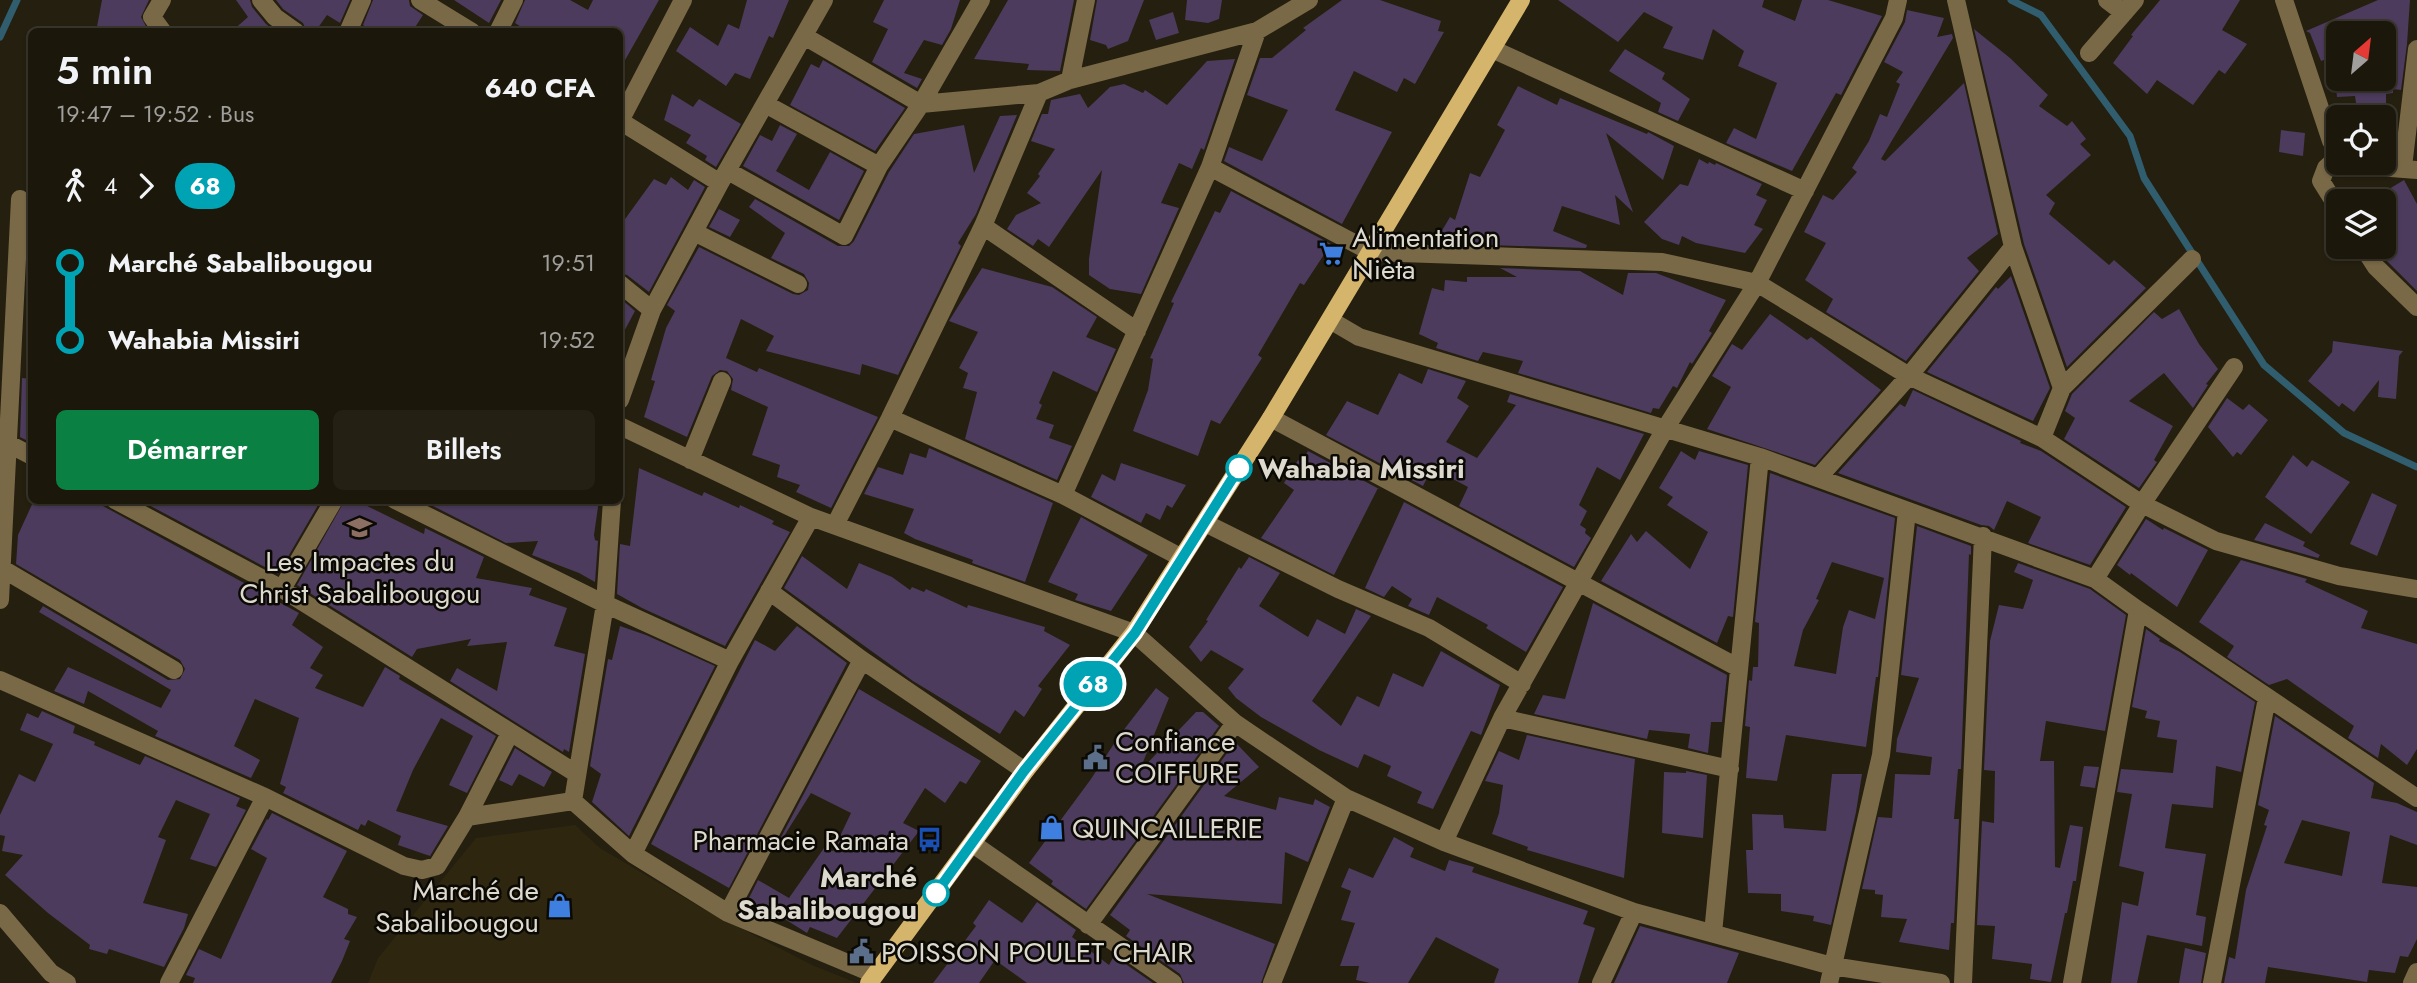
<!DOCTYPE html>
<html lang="fr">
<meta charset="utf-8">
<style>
body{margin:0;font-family:Jost,sans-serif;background:#242014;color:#f1f3f6;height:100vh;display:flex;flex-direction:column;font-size:26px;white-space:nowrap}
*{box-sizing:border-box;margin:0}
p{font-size:23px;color:#a09f9d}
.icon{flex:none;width:38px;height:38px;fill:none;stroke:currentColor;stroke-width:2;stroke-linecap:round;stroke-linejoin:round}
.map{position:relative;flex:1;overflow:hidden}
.panel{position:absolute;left:28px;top:28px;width:595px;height:476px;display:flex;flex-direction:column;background:#1b170b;border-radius:10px;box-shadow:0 2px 5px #0004,0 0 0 2px #39362c}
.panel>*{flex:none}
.badge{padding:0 14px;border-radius:23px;font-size:24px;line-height:46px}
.needle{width:46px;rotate:28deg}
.fabs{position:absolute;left:2326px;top:21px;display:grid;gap:14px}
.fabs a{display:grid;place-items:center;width:70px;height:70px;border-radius:10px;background:#1b170b;box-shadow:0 2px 5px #0004,0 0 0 2px #39362c;font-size:35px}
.map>.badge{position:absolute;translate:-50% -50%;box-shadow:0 0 0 4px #fff}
.legs{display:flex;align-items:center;gap:10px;height:77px;padding:0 28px;font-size:23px}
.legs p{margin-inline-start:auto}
.head{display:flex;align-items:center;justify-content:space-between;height:119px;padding:0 28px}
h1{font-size:38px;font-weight:600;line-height:52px}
.action{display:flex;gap:14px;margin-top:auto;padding:14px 28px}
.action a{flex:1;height:80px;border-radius:10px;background:#0b8043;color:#fff;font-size:28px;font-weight:600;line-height:80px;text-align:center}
.action a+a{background:#242014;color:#f1f3f6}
ul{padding:0 28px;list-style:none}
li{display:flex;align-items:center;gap:24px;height:77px;font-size:26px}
li i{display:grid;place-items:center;width:10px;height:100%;margin:0 9px;background:currentColor}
li i::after{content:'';width:18px;height:18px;margin:-9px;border:5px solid;border-radius:50%;background:#1b170b}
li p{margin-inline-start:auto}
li:first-child i{background:linear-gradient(#0000 50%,currentColor 0)}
li:last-child i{background:linear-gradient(currentColor 50%,#0000 0)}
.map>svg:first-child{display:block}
.built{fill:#2e260f}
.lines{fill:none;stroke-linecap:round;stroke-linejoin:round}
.stream{stroke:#315e6f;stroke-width:7}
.building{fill:#4c3b5c;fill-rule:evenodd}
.minor{stroke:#796947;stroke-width:18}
.major{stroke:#d5b46b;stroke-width:18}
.line-1-casing{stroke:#fff;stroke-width:16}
.line-1{stroke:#00a3b4;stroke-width:10}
.stop-1-dot{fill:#fff;stroke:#00a3b4;stroke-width:3.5}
.labels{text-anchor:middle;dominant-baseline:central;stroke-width:5;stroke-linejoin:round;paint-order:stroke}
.poi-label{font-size:28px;fill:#ddd9cf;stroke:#0b0904;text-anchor:start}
.stop-label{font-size:28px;font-weight:bold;fill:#ddd9cf;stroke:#0b0904;text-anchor:start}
</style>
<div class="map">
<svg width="2417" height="983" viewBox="0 0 2417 983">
<rect width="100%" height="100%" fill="#241f0f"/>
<!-- built -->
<path class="built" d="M575 825 600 848 702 908 812 965 857 983H368L378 958 476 838Z"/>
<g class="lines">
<!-- stream -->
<path class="stream" d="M2011 0 2041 15 2130 136 2144 178 2264 365 2344 433 2417 467
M0 37 17 0"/>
</g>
<!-- building -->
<path class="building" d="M102 0H149L141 17 149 32H96Z
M236 0H250L252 7 266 24 276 32H231L248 17Z
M276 0H350L340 23 327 15 315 32H307L303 23 283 9Z
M373 0H409L410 6 423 15 412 32H373L363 25Z
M454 0H501L489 23Z
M525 0H570L588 10 593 0H659L620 69V32H529L515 23Z
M747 0H789L773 38 769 36 750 79 735 73 726 86 676 51 690 27 718 46 728 24 739 29Z
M884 0H960L951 29 942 45 924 40 904 73 922 79 917 88 872 62 888 29 873 22Z
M1008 0H1074L1060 71 1027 70 1029 64 974 59Z
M1097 0H1144L1128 41 1108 49 1106 45 1090 40Z
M1187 0H1222L1219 19 1208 23 1185 20Z
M1342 0H1380L1441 21 1438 31 1444 32 1415 84 1404 78 1397 92 1354 71 1335 110 1392 132 1342 224 1224 161 1229 147 1262 161 1288 110 1247 95 1260 58H1272L1306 30 1303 28Z
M1558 0H1764L1762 7 1795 21 1802 0H1828L1882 16 1841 95 1836 93 1792 171 1726 143 1734 128 1756 139 1777 83 1738 66 1744 51 1713 29 1703 60 1663 48 1673 27 1644 12 1618 42Z
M2160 0H2240L2222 30 2247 44 2225 74 2219 70 2193 105 2157 80 2147 94 2113 63 2133 36 2131 35Z
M2378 0H2410L2407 44 2401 90 2393 89V93L2386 94V117H2358L2355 96 2337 97 2335 79H2384V33H2338V55L2321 61 2310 33 2306 31Z
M1907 10 1944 18 1937 37 1952 34 1953 38 1881 159 1885 161 1964 83 1998 234 1967 258 1979 271 1906 361 1826 312 1833 299 1805 280 1826 243 1804 232 1823 195 1833 200 1857 172 1852 168 1869 141 1880 114 1887 117 1900 84 1896 82 1903 72 1884 62 1905 22Z
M1173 12 1179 33 1156 40 1149 20Z
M1974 29 2010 58 2048 95 2039 106 2067 126 2072 121 2086 139 2080 144 2091 155 2046 195 2055 203 2049 214 2109 265 2114 260 2146 288 2067 367 2024 244Z
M1625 49 1665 73 1662 79 1690 99 1678 121 1658 112 1661 103 1609 71Z
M1235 59 1204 150 1201 148 1192 169 1179 163 1161 203 1179 208 1141 294 1110 289 1089 275V259L1102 170 1049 247 1038 239 1033 246 1007 229 1016 215 1041 203 1027 193 1040 176 1038 174 1055 149 1031 141 1042 114H1048L1051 100 1080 94 1088 108 1110 87 1124 84 1143 93 1145 90 1167 105 1207 61Z
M823 60 905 108 875 151 790 105 811 64 819 68Z
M1518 86 1557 105 1560 98 1647 134 1648 132 1674 146 1663 180 1606 133 1633 212 1615 195 1620 225 1562 206 1553 231 1587 245 1586 248 1456 244 1440 234 1450 217 1455 220 1470 173 1480 177 1505 130 1497 125Z
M672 94 693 107 699 99 741 124 716 167 705 160 707 156 686 143 691 135 664 120Z
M1017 115 976 214 958 243 961 246 898 375 862 364 860 375 766 351 774 336 741 319 726 358 757 372 759 368 878 417 831 508 796 492 800 485 777 477 780 465 752 455 768 407 731 390 733 379 727 371 720 370 712 376 687 437 644 417 655 381 651 380 666 328 675 311 667 305 699 247 793 294 799 295 808 290 809 283 804 274 771 258 785 233 749 207 755 199 838 246H849L854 241 889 172 914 134 964 125 974 173 1000 116Z
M780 125 797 134 776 171 809 190 830 152 864 171 839 220 743 166 760 135 772 141Z
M2281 130 2305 133 2303 156 2279 152Z
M1699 159 1708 164 1709 162 1715 165 1716 163 1762 184 1756 195 1767 200 1754 225 1763 229 1745 253 1696 243 1682 236 1679 245 1662 239 1644 222 1680 184 1688 186Z
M671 177 688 190 694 180 705 187 649 292 627 275 620 273V226L654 179 666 185Z
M2404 180 2417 204V291L2384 258V192Z
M1231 191 1331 244 1304 285 1300 283 1258 355 1262 358 1220 424 1211 420 1198 456 1133 431 1148 390 1153 359 1150 358 1174 303 1171 302 1215 211 1220 213Z
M719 209 740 220 730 237 709 227Z
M982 268 1052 287 1097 317 1086 337 1116 349 1097 392 1053 371 1039 403 1042 405 1036 419 1054 425 1049 438 1072 446 1057 480 965 439 977 392 963 388 968 373 959 368 978 332 949 321Z
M1500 268 1580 271 1623 295 1628 273H1656L1726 300 1709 331 1712 333 1692 364 1690 362 1677 388 1673 386 1659 409 1653 408 1651 413 1518 373 1523 361 1483 352 1478 361 1436 348 1438 343 1419 334 1432 288 1444 291 1445 280 1467 282V277H1517Z
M2011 276 2050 388 2033 421 1927 372 1996 287 1998 289Z
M620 298 635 311 620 339Z
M2179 309 2199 344 2218 369 2206 384 2208 385 2193 408 2164 373 2129 401 2173 426 2154 460 2157 462 2139 488 2064 439 2075 418 2065 411 2072 394 2154 312 2162 319Z
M1770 314 1807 340 1811 337 1881 390 1815 465 1707 429 1731 387 1712 376 1732 344 1742 350Z
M2333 341 2403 351 2399 356 2396 399 2378 397 2379 380 2354 412 2342 403 2339 407 2308 381 2332 352Z
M1428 369 1466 381 1457 398 1469 406 1446 442 1477 458 1516 405 1507 402 1510 394 1644 434 1620 480 1597 467 1579 505 1587 511 1580 525 1586 529 1585 533 1591 538 1574 567 1459 506 1468 487 1432 468 1423 486 1326 435 1347 401 1378 415 1399 373 1422 384Z
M22 378 32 379V443L20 437Z
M1913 390 2021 441 2020 443 2041 451 2126 507 2090 565 2028 543 2041 517 2007 501 1994 530 1989 526 1981 525 1838 473 1900 404 1905 407Z
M2227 398 2243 410 2249 404 2268 420 2241 455 2237 452 2233 457 2208 427Z
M929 448 1053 503 1025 582 972 563 973 560 915 539 904 533 914 509 864 494 878 467 903 475 910 453 926 458Z
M1308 451 1381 490 1378 488 1334 575 1261 538 1294 490 1284 483 1298 460 1301 463Z
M1681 451 1695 460 1699 451 1748 465 1733 617 1728 616 1717 643 1601 581 1631 534 1637 542 1646 531 1690 569 1708 532 1667 505 1673 497 1659 488Z
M2293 455 2307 467 2312 460 2350 482 2311 534 2265 497Z
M1121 463 1186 485 1172 508 1167 505 1160 520 1146 513 1141 523 1091 497 1102 474 1115 481Z
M639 468 702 496 704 492 739 508 740 505 774 521 772 524 790 532 725 646 642 608 617 594 620 544 630 546Z
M1770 473 1895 518 1878 677H1876L1866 747 1786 735 1777 781 1746 778 1750 727 1745 726 1749 680 1752 681 1753 667H1758L1759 623 1755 622ZM1832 562 1884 578 1875 619 1849 610 1843 627 1836 674 1794 666 1803 630 1819 600 1816 599Z
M2372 493 2397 505 2377 556 2350 544Z
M34 500H92L299 613 292 625 323 647 310 668 323 675 315 688 363 707 385 667 400 676 399 679 496 736 467 793 449 785 473 736 441 718 413 770 396 811 448 826 430 856 398 845 401 836 368 820 365 826 361 824 358 830 283 793 286 787 280 784 299 718 255 699 234 746 260 760 251 778 155 736 158 731 88 691 84 704 54 691 68 667 161 708 171 690 39 612 43 606 168 680 180 679 185 669 180 660 16 564 18 535Z
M147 500H321L278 574 145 503Z
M345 500H355L424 534 425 528 484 557 476 578 532 588 529 595 567 608 554 646 585 654 569 752 564 749 563 752 450 681 457 668 497 691 507 642 467 646 471 639 417 649 412 657 297 585Z
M429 500H599L594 535 595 540 598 541 595 582 579 573 532 555 538 541 506 543 429 504Z
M1404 502 1563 587 1526 652 1486 628 1488 625 1437 597 1429 615 1408 606 1412 599 1392 586 1384 597 1365 588Z
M1081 517 1148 555 1111 611 1075 600 1078 594 1048 582Z
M2146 519 2163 530 2164 528 2208 550 2177 607 2131 573 2130 575 2117 565Z
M2265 523 2305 542 2303 546 2320 555 2318 558 2254 540Z
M1917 526 1971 546V555L1969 554 1961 769H1958L1954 819H1959L1954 923H1951L1949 950 1899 942 1907 919 1881 917 1883 895 1875 894V890L1862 889 1878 817 1892 818 1895 774 1930 775 1932 757 1896 752 1897 739 1919 678 1901 675Z
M802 556 847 589 859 563 892 577 910 590 912 587 924 592 926 589 967 608 968 605 1045 627 1044 631 1070 645 1038 686 1042 689 1024 717 1015 710 1000 734 913 681 784 588Z
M1249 557 1280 573 1259 606 1308 637 1317 619 1345 634 1356 609 1371 616 1312 701 1341 726 1357 696 1379 707 1393 673 1423 687 1441 651 1500 685 1481 735 1471 731 1433 809 1417 803 1422 792 1387 776 1391 766 1364 754 1358 768 1319 750 1261 717 1236 698 1228 688 1244 669 1211 650 1201 662 1189 647 1208 621 1206 620 1239 567 1241 569Z
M2241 560 2307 579 2305 582 2368 611 2361 628 2417 644V749L2407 765 2381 744 2378 758 2348 738 2354 726 2287 679 2269 685 2227 657 2234 646 2199 622Z
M2018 563 2090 589 2126 615 2105 731 2046 721 2040 761H2054L2055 867 2060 868 2070 825 2083 827 2076 881H2073L2067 913H2065L2051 982 2030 979 2032 964 1992 959 1995 926 1977 925 1982 821 1994 823 1995 771 1984 770 1990 641 1999 605 2023 609 2033 580 2014 572Z
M1593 603 1727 675 1722 722H1711L1708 753 1688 748 1690 734 1649 730 1647 739 1534 714 1543 695 1565 699Z
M620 626 646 635 715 666 629 836 592 802 601 774 590 766 608 659 612 660Z
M797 626 847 663 729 888 651 844 755 640 775 651Z
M2146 629 2160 639 2159 641 2180 652 2255 702 2241 772 2216 766 2213 808 2172 804 2165 848 2206 854 2196 915 2206 917 2202 946 2147 935 2137 983H2111L2122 902 2138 906 2144 872 2119 866 2132 794 2117 792 2121 769 2173 773 2177 740 2157 737 2160 721 2145 718 2147 711 2132 707Z
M1156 688 1169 698 1139 772 1196 712H1203L1219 726 1086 909 1051 884 1053 881 1029 863 1091 779 1119 736Z
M859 689 981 761 966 784 960 781 945 803 925 788 903 823 919 831 837 938 810 927 807 933 772 911 769 915 747 902 758 880 789 898 824 848 833 851 851 813 811 793 781 841H779Z
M42 711 75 726 73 733 95 742 94 745 140 765 145 756 240 798 236 806 246 810 216 867 190 859 210 814 176 800 158 837 166 840 143 903 188 914 184 928 164 967 109 949 107 954 89 949 90 945 48 913 5 875 23 855 2 851 5 836 0 835V815L19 774 35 782 53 744 20 730 27 713 38 718Z
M2275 716 2374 783 2371 798 2397 803 2417 812V845L2390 835 2382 883 2417 887V939L2408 957 2400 956 2395 973 2369 970 2367 982 2268 967 2265 983H2224L2229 957 2235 959 2246 890 2267 826 2264 825 2269 810 2258 805ZM2302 820 2350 832 2342 876 2284 863Z
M1527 735 1635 759 1624 878 1527 850 1528 847 1492 834 1499 813 1503 785 1485 781 1499 751 1519 760Z
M1235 742 1259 767 1224 796 1276 810 1279 797 1313 805 1315 799 1330 807 1308 862 1285 852 1282 904 1147 894 1275 944 1261 983H1184L1180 974 1126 936 1130 930 1110 915Z
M515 748 552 772 544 787 519 774 512 786 499 780Z
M2084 766 2099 767 2095 788 2080 786Z
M1686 771 1707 775 1703 838 1662 833 1664 772 1686 773Z
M1832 774H1862L1856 812 1831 925 1813 921 1814 916 1781 911V894L1748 893 1746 850H1753L1752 814 1783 815 1784 828 1826 831Z
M272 813 347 851 323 897 348 909V914L357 917 344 939 350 941 342 961 331 983H193L195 978 186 975 199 949 221 959 267 858 251 849 267 819 268 820Z
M1394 837 1414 848 1410 857 1445 871 1449 860 1474 867 1472 872 1588 911 1583 924 1595 928 1578 983H1494L1499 969 1436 937 1408 983H1370L1356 980 1359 966H1340L1355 923 1341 920 1351 891 1341 887 1349 868 1373 878Z
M989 900 1022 923 1037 902 1076 930 1072 937 1109 965 1114 956 1153 983H1027L995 960 979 983H933L976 926 973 923Z
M1640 926 1739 953 1727 983H1614Z
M2185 948 2206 953 2201 983H2179Z"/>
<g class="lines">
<!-- minor -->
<path class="minor" d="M162 0 152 17 163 32
M261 0 275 17 296 32
M420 0 472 32
M1956 0 2013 247 2062 388
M2107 0 2124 13
M2284 0 2331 141 2338 152
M348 32 362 0
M498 32 514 0
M804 36 921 104 1039 93 1070 80 1257 31 1309 0
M1492 49 1805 191
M2089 53 2135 0
M1070 80 1086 0
M765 104 879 166
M620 121 683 0
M620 121 720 183
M2338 157 2326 168 2321 181 2338 208
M2349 163 2352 165 2417 170
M1210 167 1371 252 1662 262 1757 283 1909 376 2042 438 2142 504 2216 541 2339 576 2417 589
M2403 167 2417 49
M728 171 844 236 879 166 921 104 981 0
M983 226 1137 331
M694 232 798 284
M2363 247 2376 267 2417 307
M620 284 652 310
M1330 320 1359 337 1760 457 2095 579 2138 610 2417 798
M620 400 652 310 720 183 824 0
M890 418 1063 495 1182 558
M1271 418 1739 668
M620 426 811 517 1134 633 1235 723 1346 798 1444 842 1634 912 1832 966 1941 983
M2042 438 2062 388 2192 259
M7 443 32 456
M690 460 722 381
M1818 478 1909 376 2013 247
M1063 495 1210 167 1257 31
M115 500 282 589 577 774
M395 500 605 604 730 661
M1205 523 1338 589 1429 628 1522 684
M835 525 890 418 983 226 1039 93
M1 568 174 670
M2095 579 2142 504 2234 367
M282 589 334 500
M769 591 862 660 1025 771
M0 600 20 199
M0 680 265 797 404 866 422 870 437 866 467 817 510 733
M1502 718 1730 769
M573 801 605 604 612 500
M467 817 573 801 633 854 728 913 874 974
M1444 842 1502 718 1665 429 1757 283 1894 18 1898 0
M973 844 1173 983
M633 854 730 661 811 517
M0 913 51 973 67 983
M728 913 862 660
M1088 925 1235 723
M1713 933 1760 457
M169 983 265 797
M1272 983 1346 798
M1601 983 1634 912
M1829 983 1881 755 1907 511
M1963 983 1983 536
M2072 983 2138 610
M2212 983 2267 698
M2412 983 2417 972"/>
<!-- major -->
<path class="major" d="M869 983 1025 771 1134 633 1271 418 1521 0"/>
</g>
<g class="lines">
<defs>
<path id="line-1" d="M936 893 1024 771 1135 633 1239 468"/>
</defs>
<!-- line-1 casing -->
<use href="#line-1" class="line-1-casing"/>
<!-- line-1 -->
<use href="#line-1" class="line-1"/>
</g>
<!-- icons -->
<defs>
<symbol id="supermarket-bare" viewBox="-9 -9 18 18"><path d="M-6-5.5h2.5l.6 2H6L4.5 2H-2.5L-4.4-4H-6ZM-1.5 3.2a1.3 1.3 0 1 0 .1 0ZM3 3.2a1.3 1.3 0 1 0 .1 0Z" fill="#3f7fe0" stroke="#0b0904" stroke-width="2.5" paint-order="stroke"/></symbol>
<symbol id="school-bare" viewBox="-9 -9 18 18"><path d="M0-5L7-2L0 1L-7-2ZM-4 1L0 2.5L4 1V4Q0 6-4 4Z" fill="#8d6e63" stroke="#0b0904" stroke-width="2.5" paint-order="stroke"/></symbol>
<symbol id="civic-bare" viewBox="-9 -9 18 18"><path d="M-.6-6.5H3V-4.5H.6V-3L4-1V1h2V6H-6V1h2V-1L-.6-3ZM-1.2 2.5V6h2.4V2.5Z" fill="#5c6f8a" stroke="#0b0904" stroke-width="2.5" paint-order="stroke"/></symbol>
<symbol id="shop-bare" viewBox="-9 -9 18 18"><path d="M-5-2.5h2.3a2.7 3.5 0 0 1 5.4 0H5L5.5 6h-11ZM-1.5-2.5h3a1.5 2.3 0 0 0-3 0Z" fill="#3f7fe0" stroke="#0b0904" stroke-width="2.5" paint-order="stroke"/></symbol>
<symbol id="bus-bare" viewBox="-9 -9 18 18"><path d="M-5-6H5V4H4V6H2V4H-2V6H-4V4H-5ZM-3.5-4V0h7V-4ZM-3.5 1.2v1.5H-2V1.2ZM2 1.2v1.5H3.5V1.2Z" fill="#1a4fb4" stroke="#0b0904" stroke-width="2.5" paint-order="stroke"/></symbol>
</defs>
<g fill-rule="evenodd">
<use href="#supermarket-bare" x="1314" y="236" width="35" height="35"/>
<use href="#school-bare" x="342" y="510" width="35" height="35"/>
<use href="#civic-bare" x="1078" y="740" width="35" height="35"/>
<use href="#shop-bare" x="1034" y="810" width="35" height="35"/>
<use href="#bus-bare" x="912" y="822" width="35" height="35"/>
<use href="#shop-bare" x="542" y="888" width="35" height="35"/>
<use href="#civic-bare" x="844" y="934" width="35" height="35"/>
</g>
<!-- markers -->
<g class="stop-1-dot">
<circle cx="1239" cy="468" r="12"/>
<circle cx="936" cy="893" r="12"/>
</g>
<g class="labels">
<!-- poi labels -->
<g class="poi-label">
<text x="1352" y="237">Alimentation<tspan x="1352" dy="32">Nièta</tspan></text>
<text x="360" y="561" text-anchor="middle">Les Impactes du<tspan x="360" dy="32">Christ Sabalibougou</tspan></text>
<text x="1115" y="741">Confiance<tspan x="1115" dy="32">COIFFURE</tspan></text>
<text x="1072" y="828">QUINCAILLERIE</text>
<text x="909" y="840" text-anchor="end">Pharmacie Ramata</text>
<text x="539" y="890" text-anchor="end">Marché de<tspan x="539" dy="32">Sabalibougou</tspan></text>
<text x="881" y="952">POISSON POULET CHAIR</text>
</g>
<!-- stop labels -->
<g class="stop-label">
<text x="1258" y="468">Wahabia Missiri</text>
<text x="917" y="877" text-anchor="end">Marché<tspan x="917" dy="32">Sabalibougou</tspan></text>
</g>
</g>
</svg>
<div class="fabs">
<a><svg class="needle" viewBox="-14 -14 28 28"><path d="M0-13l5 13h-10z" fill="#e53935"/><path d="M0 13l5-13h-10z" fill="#a09f9d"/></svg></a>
<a><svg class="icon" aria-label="locate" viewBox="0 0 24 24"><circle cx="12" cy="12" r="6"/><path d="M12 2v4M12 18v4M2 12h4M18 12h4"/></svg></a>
<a><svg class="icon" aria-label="layers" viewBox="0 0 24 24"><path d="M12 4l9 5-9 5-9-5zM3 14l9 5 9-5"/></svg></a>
</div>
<b class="badge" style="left:1093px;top:684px;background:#00a3b4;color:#fff">68</b>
<section class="panel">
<div class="head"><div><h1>5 min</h1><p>19:47 – 19:52 · Bus</p></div><b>640 CFA</b></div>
<div class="legs"><svg class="icon" aria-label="walk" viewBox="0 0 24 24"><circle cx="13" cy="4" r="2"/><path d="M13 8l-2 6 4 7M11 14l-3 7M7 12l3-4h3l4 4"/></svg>4<svg class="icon" aria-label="forward" viewBox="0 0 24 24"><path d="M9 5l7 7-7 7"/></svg><b class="badge" style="background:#00a3b4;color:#fff">68</b></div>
<ul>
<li><i style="color:#00a3b4"></i><b>Marché Sabalibougou</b><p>19:51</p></li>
<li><i style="color:#00a3b4"></i><b>Wahabia Missiri</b><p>19:52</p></li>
</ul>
<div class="action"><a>Démarrer</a><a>Billets</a></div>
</section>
</div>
